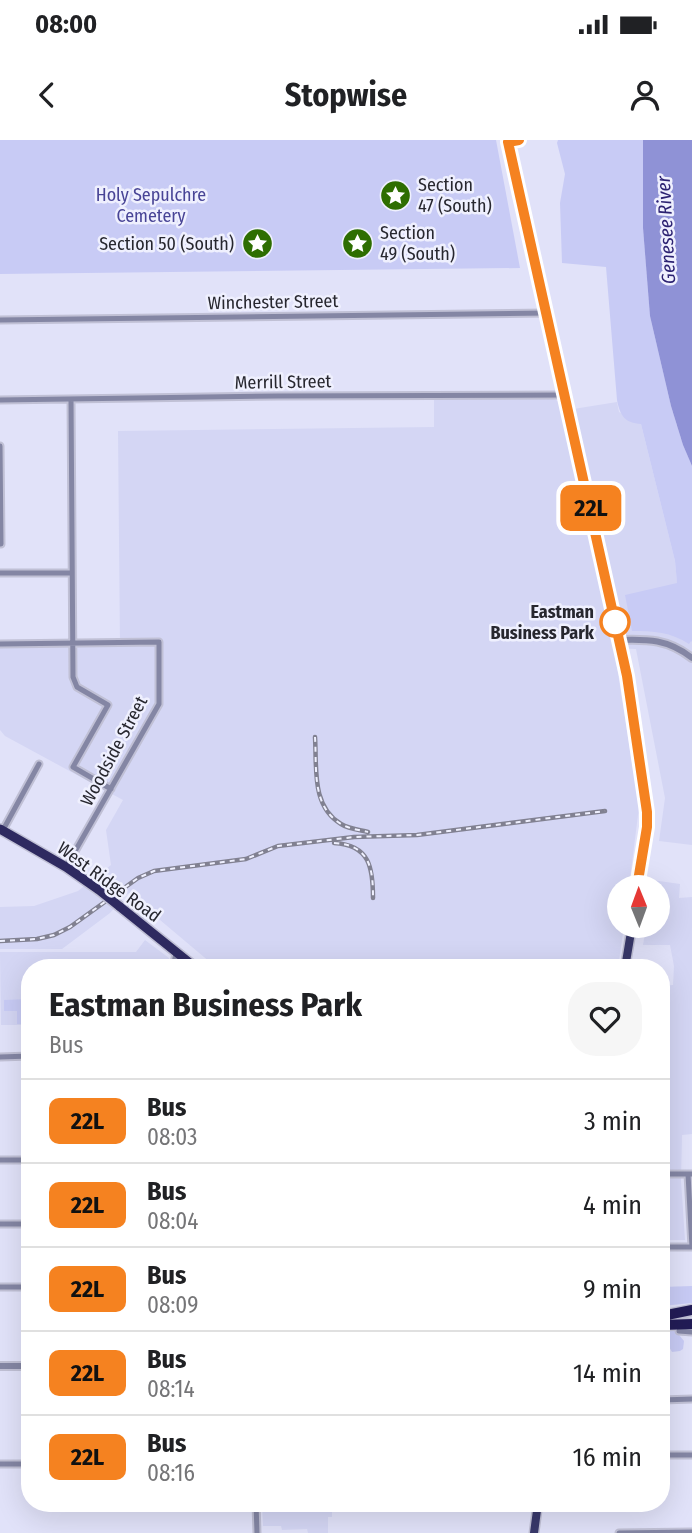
<!DOCTYPE html>
<style>
body{margin:0;font-family:"Fira Sans Condensed",sans-serif;background:#f6f6f6;color:#202124;height:100vh;display:flex;flex-direction:column;font-size:26px;white-space:nowrap}
*{box-sizing:border-box;margin:0}
p{font-size:23px;color:#757577}
.icon{flex:none;width:38px;height:38px;fill:none;stroke:currentColor;stroke-width:2;stroke-linecap:round;stroke-linejoin:round}
.map{position:relative;flex:1;overflow:hidden}
.sheet{position:absolute;left:21px;top:819px;width:649px;height:553px;display:flex;flex-direction:column;background:#fff;border-radius:28px;box-shadow:0 7px 28px #0002}
.sheet>*{flex:none}
.badge{padding:0 14px;border-radius:10px;font-size:24px;line-height:46px}
.needle{width:46px;rotate:359deg}
.buttons{position:absolute;left:607px;top:735px;display:grid;gap:14px}
.buttons a{display:grid;place-items:center;width:63px;height:63px;border-radius:50%;background:#fff;box-shadow:0 7px 28px #0002;font-size:35px}
.map>.badge{position:absolute;translate:-50% -50%;box-shadow:0 0 0 4px #fff}
.round{display:grid;place-items:center;flex:none;width:74px;height:74px;border-radius:28px;background:#f6f6f6}
.overview{display:flex;align-items:center;justify-content:space-between;height:119px;padding:0 28px}
h1{font-size:33px;font-weight:700;line-height:52px}
ul{padding:0;list-style:none}
li{display:flex;align-items:center;gap:21px;height:84px;padding:0 28px;border-top:2px solid #e0e0e0}
li div{flex:1}
li b{display:block;font-size:26px}
li em{font-style:normal}
li .badge{min-width:77px;font-weight:700;text-align:center}
.status{display:flex;justify-content:space-between;align-items:center;height:49px;padding:0 35px;background:#fff;direction:ltr}
.status svg{height:19px;fill:currentColor}
header{display:flex;justify-content:space-between;align-items:center;height:91px;padding:0 28px;background:#fff;font-size:32px;font-weight:700}
.map>svg:first-child{display:block}
.built{fill:#d4d6f4}
.green{fill:#c8cbf5}
.water{fill:#8f92d6}
.lines{fill:none;stroke-linecap:round;stroke-linejoin:round}
.minor-casing{stroke:#c0c0d5;stroke-width:9}
.tertiary-casing{stroke:#c0c0d5;stroke-width:10}
.primary-casing{stroke:#c0c0d5;stroke-width:11}
.trunk-casing{stroke:#c0c0d5;stroke-width:12}
.motorway-casing{stroke:#c0c0d5;stroke-width:13}
.minor{stroke:#8486a4;stroke-width:5}
.tertiary{stroke:#8486a4;stroke-width:6}
.primary{stroke:#39396b;stroke-width:8}
.trunk{stroke:#2e2a60;stroke-width:9}
.motorway{stroke:#221c56;stroke-width:10}
.rail-casing{stroke:#818191;stroke-width:4.5}
.rail{stroke:#eff0fe;stroke-width:2;stroke-dasharray:5;stroke-linecap:butt}
.trunk-bridge-casing{stroke:#c0c0d5;stroke-width:12;stroke-linecap:butt}
.trunk-bridge{stroke:#2e2a60;stroke-width:9}
.line-casing{stroke:#fff;stroke-width:16}
.line{stroke:#f58220;stroke-width:10}
.stop-dot{fill:#fff;stroke:#f58220;stroke-width:3.5}
.labels{text-anchor:middle;dominant-baseline:central;stroke-width:5;stroke-linejoin:round;paint-order:stroke}
.poi-label{font-size:18px;fill:#27272f;stroke:#eff0fe;text-anchor:start}
.park-label{font-size:18px;fill:#484496;stroke:#eff0fe}
.street-label{font-size:18px;fill:#27272f;stroke:#eff0fe}
.stop-label{font-size:18px;font-weight:bold;fill:#27272f;stroke:#eff0fe;text-anchor:end}
.water-label{font-size:19px;font-style:italic;fill:#2c2272;stroke:#eff0fe}
</style>
<div class="status"><b>08:00</b><svg viewBox="0 0 49 12"><path d="M0 12V9h3v3zM5 12V6h3v6zM10 12V3h3v9zM15 12V0h3v12zM26 1h20v11H26zM47 4h2v5h-2z"/></svg></div>
<header><svg class="icon" aria-label="back" viewBox="0 0 24 24"><path d="M15 5l-7 7 7 7"/></svg>Stopwise<svg class="icon" aria-label="person" viewBox="0 0 24 24"><circle cx="12" cy="8" r="4"/><path d="M4 21q1-7 8-7t8 7"/></svg></header>
<div class="map">
<svg width="692" height="1393" viewBox="0 0 692 1393">
<rect width="100%" height="100%" fill="#e1e2f9"/>
<!-- built -->
<path class="built" d="M434 257 454 260 554 259 558 261 561 271 617 262 619 272 641 284 675 421 677 442 692 502V705L659 701 665 658 636 509 614 508 639 667 629 747H620V786H624L618 828H217L128 753 110 773 62 809H0V767L34 766 78 751 111 725 106 690 123 660 5 596 0 590V508L120 506 118 291 434 287Z
M652 740 680 744 679 758 692 757V994L682 995 681 1041 685 1100H662V846L673 845 674 826 670 805H643L646 786H658V747H651Z
M145 800 169 818V828H30V885H1L0 812H136Z
M262 1363H332V1377H328V1393H308L307 1389 282 1390 281 1386H263Z"/>
<!-- green -->
<path class="green" d="M0 0H496L520 128 0 134Z
M558 0H643V88L650 176 671 266 683 305 692 326V502L691 501 689 504C671 492 653 491 632 491L625 455 677 443 675 421 641 284C625 283 620 276 617 260L606 127 562 123 560 63 565 34 557 3Z
M28 859V884H17V871H4V860Z
M692 1146V1163L662 1166V1147Z
M675 1190 684 1201 683 1209 680 1211 672 1212 668 1205 662 1204V1193Z"/>
<!-- water -->
<path class="water" d="M643 0H692V326L683 305 671 266 650 176 643 88Z"/>
<g class="lines">
<defs>
<path id="minor" d="M0 180 547 173
M71 259 73 537 77 547 108 565 73 627 111 649
M0 260 277 256 566 255
M0 306 1 404
M0 433H72
M0 504 159 502V564L66 727
M3 690 39 624
M173 828 176 813
M0 917 30 916
M0 1020H30
M662 1034H692
M688 1034 692 1107
M0 1084H30
M662 1107H692
M0 1147H23L28 1151 30 1234
M679 1191 692 1192
M662 1260 692 1259
M662 1315H692
M0 1324H30
M256 1363 257 1393
M619 1393 692 1392"/>
<path id="tertiary" d="M619 500C648 499 668 499 692 518
M0 1226H30"/>
<path id="primary" d="M508 0 585 339
M588 353 627 536 646 657 647 687 637 747
M625 828 632 786
M534 1393 538 1363"/>
<path id="trunk" d="M0 689 66 727 99 750
M119 766 196 828"/>
<path id="motorway" d="M662 1176 692 1170
M662 1185 692 1184"/>
</defs>
<!-- minor casing -->
<use href="#minor" class="minor-casing"/>
<!-- tertiary casing -->
<use href="#tertiary" class="tertiary-casing"/>
<!-- primary casing -->
<use href="#primary" class="primary-casing"/>
<!-- trunk casing -->
<use href="#trunk" class="trunk-casing"/>
<!-- motorway casing -->
<use href="#motorway" class="motorway-casing"/>
<!-- minor -->
<use href="#minor" class="minor"/>
<!-- tertiary -->
<use href="#tertiary" class="tertiary"/>
<!-- primary -->
<use href="#primary" class="primary"/>
<!-- trunk -->
<use href="#trunk" class="trunk"/>
<!-- motorway -->
<use href="#motorway" class="motorway"/>
<defs>
<path id="rail" d="M315 597C317 628 311 666 341 684 349 689 360 690 368 692
M334 703C370 705 373 728 373 758
M0 801 37 799 54 795 70 787 138 738 154 731 246 719 278 706 354 697 417 695 605 671"/>
</defs>
<!-- rail casing -->
<use href="#rail" class="rail-casing"/>
<!-- rail -->
<use href="#rail" class="rail"/>
<defs>
<path id="trunk-bridge" d="M99 750 119 766"/>
</defs>
<!-- trunk-bridge casing -->
<use href="#trunk-bridge" class="trunk-bridge-casing"/>
<!-- trunk-bridge -->
<use href="#trunk-bridge" class="trunk-bridge"/>
</g>
<g class="lines">
<defs>
<path id="line" d="M519 0 508 2 627 536 647 672V687L637 747"/>
</defs>
<!-- line casing -->
<use href="#line" class="line-casing"/>
<!-- line -->
<use href="#line" class="line"/>
</g>
<!-- icons -->
<defs>
<symbol id="sight-disc" viewBox="-11 -11 22 22"><circle r="9.5" fill="#2e6e01" stroke="#eff0fe"/><path d="M0-6L1.8-2.2L6-1.7L2.9 1.2L3.7 5.4L0 3.3L-3.7 5.4L-2.9 1.2L-6-1.7L-1.8-2.2Z" fill="#fff"/></symbol>
</defs>
<g fill-rule="evenodd">
<use href="#sight-disc" x="378" y="38" width="35" height="35"/>
<use href="#sight-disc" x="340" y="86" width="35" height="35"/>
<use href="#sight-disc" x="240" y="86" width="35" height="35"/>
</g>
<!-- markers -->
<circle class="stop-dot" cx="615" cy="482" r="14"/>
<g class="labels">
<!-- poi labels -->
<g class="poi-label">
<text x="418" y="45">Section<tspan x="418" dy="21">47 (South)</tspan></text>
<text x="380" y="93">Section<tspan x="380" dy="21">49 (South)</tspan></text>
<text x="234" y="104" text-anchor="end">Section 50 (South)</text>
</g>
<!-- park labels -->
<g class="park-label">
<text x="151" y="55">Holy Sepulchre<tspan x="151" dy="21">Cemetery</tspan></text>
</g>
<!-- street labels -->
<g class="street-label">
<text transform="translate(273 162) rotate(-1)">Winchester Street</text>
<text transform="translate(283 242) rotate(-1)">Merrill Street</text>
<text transform="translate(114 611) rotate(-62)">Woodside Street</text>
<text transform="translate(109 742) rotate(36)">West Ridge Road</text>
</g>
<!-- stop labels -->
<g class="stop-label">
<text x="594" y="472">Eastman<tspan x="594" dy="21">Business Park</tspan></text>
</g>
<!-- water labels -->
<g class="water-label">
<text transform="translate(666 90) rotate(-93)">Genesee River</text>
</g>
</g>
</svg>
<div class="buttons">
<a><svg class="needle" viewBox="-14 -14 28 28"><path d="M0-13l5 13h-10z" fill="#e53935"/><path d="M0 13l5-13h-10z" fill="#757577"/></svg></a>
</div>
<b class="badge" style="left:591px;top:368px;background:#f58220;color:#111">22L</b>
<section class="sheet">
<div class="overview"><div><h1>Eastman Business Park</h1><p>Bus</p></div><a class="round"><svg class="icon" aria-label="heart" viewBox="0 0 24 24"><path d="M12 20l-8-8c-3-5 5-10 8-4 3-6 11-1 8 4z"/></svg></a></div>
<ul>
<li><span class="badge" style="background:#f58220;color:#111">22L</span><div><b>Bus</b><p>08:03</p></div><em>3 min</em></li>
<li><span class="badge" style="background:#f58220;color:#111">22L</span><div><b>Bus</b><p>08:04</p></div><em>4 min</em></li>
<li><span class="badge" style="background:#f58220;color:#111">22L</span><div><b>Bus</b><p>08:09</p></div><em>9 min</em></li>
<li><span class="badge" style="background:#f58220;color:#111">22L</span><div><b>Bus</b><p>08:14</p></div><em>14 min</em></li>
<li><span class="badge" style="background:#f58220;color:#111">22L</span><div><b>Bus</b><p>08:16</p></div><em>16 min</em></li>
</ul>
</section>
</div>
